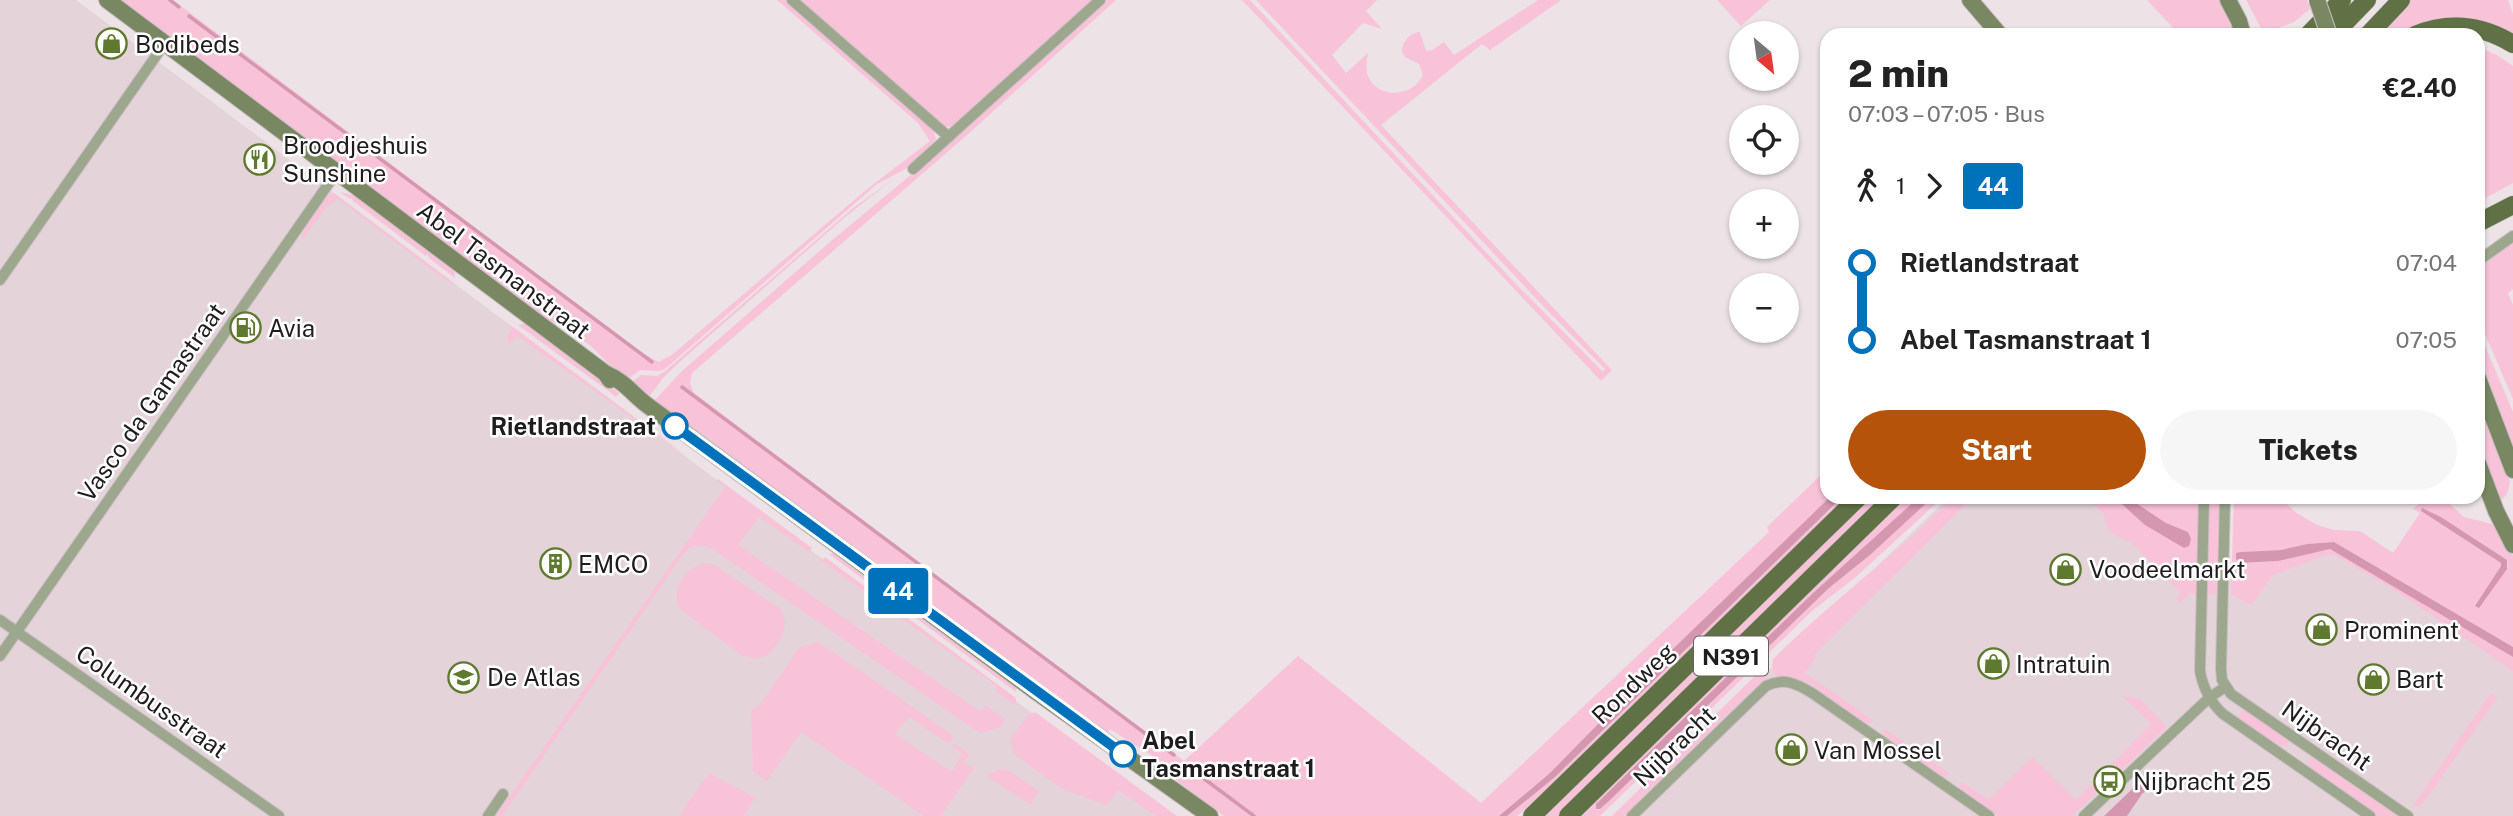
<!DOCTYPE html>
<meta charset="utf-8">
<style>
body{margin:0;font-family:"Public Sans",sans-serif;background:#f6f6f6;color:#222;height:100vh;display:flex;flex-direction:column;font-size:26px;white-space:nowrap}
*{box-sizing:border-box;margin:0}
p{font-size:23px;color:#767676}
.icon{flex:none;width:38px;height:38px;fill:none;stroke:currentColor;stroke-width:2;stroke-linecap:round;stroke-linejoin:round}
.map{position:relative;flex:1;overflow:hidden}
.sheet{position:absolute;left:1820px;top:28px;width:665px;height:476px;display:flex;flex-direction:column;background:#fff;border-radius:21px;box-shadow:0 2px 5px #0004}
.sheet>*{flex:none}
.badge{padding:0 14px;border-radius:5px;font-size:24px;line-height:46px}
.needle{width:46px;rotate:151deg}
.buttons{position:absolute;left:1729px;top:21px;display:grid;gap:14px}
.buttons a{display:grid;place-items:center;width:70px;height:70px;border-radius:50%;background:#fff;box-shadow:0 2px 5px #0004;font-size:35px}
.map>.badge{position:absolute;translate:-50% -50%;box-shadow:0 0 0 4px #fff}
.legs{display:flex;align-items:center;gap:10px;height:77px;padding:0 28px;font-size:23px}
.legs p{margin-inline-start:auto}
.summary{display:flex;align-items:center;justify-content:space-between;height:119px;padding:0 28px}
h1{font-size:38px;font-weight:800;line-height:52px}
.primary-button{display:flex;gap:14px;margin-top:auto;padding:14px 28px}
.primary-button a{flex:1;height:80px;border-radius:42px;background:#b45309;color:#fff;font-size:28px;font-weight:800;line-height:80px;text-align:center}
.primary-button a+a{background:#f6f6f6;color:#222}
ul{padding:0 28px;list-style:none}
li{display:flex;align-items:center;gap:24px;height:77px;font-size:26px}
li i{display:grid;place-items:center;width:10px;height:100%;margin:0 9px;background:currentColor}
li i::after{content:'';width:18px;height:18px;margin:-9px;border:5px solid;border-radius:50%;background:#fff}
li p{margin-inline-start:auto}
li:first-child i{background:linear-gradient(#0000 50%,currentColor 0)}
li:last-child i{background:linear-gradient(currentColor 50%,#0000 0)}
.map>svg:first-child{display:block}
.built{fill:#e5d3da}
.green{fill:#f8c2d8;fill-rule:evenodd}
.water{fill:#d596b0}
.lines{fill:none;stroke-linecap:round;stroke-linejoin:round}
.stream{stroke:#d596b0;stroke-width:3.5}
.street-casing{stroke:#c8bfc3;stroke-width:12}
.secondary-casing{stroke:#c8bfc3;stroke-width:18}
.primary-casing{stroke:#c8bfc3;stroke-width:19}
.street{stroke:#9ca78e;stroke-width:10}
.secondary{stroke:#798863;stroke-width:16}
.primary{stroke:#607245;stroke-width:18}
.secondary-bridge-casing{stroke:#c8bfc3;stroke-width:18;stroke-linecap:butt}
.secondary-bridge{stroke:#798863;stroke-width:16}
.line-1-casing{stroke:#fff;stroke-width:16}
.line-1{stroke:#0072bc;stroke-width:10}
.stop-1-dot{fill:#fff;stroke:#0072bc;stroke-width:3.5}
.labels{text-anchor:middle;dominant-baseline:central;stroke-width:5;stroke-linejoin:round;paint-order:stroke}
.shield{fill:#fff;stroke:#626061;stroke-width:2}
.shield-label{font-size:23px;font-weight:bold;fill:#1f1c1d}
.poi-label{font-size:24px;fill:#1f1c1d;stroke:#fff;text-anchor:start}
.street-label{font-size:24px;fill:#1f1c1d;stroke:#fff}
.stop-label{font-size:24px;font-weight:bold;fill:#1f1c1d;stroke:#fff;text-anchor:end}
</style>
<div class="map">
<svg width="2513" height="816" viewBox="0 0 2513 816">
<rect width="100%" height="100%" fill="#ede3e7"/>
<!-- built -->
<path class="built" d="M0 0H76L801 543 1172 816H0Z
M1949 497H2109L2193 555 2237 565 2274 564 2335 552 2513 658V816H1618Z"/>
<!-- green -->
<path class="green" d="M118 0H173L642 353 659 362 673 354 866 190 930 141 918 123 777 0H788L932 127 936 139 911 166 877 184 665 369 659 371 640 370 631 377C615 373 606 361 595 350 584 339 570 333 558 324L555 328Z
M795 0H1097L953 127 941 126Z
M1104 0H1116L966 136 692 373 690 384 694 393 1184 761 1298 656 1481 803 1769 532 1767 527 1827 469V497H1830L1647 674 1550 773 1499 816H1224L1177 781 1171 774 1180 766 1175 761 1168 766 1110 729 1105 735 654 401 682 371 831 241 924 164Z
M1242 0H1250L1513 281 1603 372 1605 369 1543 306 1256 0H1377L1366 11 1382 29 1363 23 1332 55 1346 73 1368 53C1367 60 1365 68 1368 76 1378 100 1413 97 1423 75L1419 64 1405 57 1402 52C1402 42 1410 32 1420 32L1426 51 1432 50 1444 42 1454 55 1538 0H1561L1490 50 1482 44 1381 125 1612 370 1601 381Z
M1717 0H1770L1741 26Z
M2147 0H2221L2238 35H2174L2177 32Z
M2246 0H2307L2310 9 2294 22 2268 32 2261 28Z
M2409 0H2508L2513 14V40L2505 34 2376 35Z
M2478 47 2497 55 2513 66V183L2478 202Z
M895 178 845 217 683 359 663 378 649 397 631 383 641 375 657 376 664 372 852 209Z
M340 192 356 196 454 267 455 278 429 258 428 254 426 256 353 201 352 198 350 199Z
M334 193 454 283 453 284 437 274 337 198 331 205 329 204 302 240 301 232 326 197Z
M2513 241V289L2508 293 2513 305V399L2478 318 2480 280 2478 265Z
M528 323 619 393 617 396H615L518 325Z
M513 327 695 462 517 336 509 343 507 337Z
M2478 329 2513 412V454L2479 367Z
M2478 393 2510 482 2507 494 2499 502 2478 447Z
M718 479 812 548 809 552 759 517 738 545 981 712 986 705 1005 719 999 728 980 733 711 548C699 543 690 545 682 556L502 816H496L725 487 717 481Z
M1842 497H1851L1560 780 1517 816H1507L1562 770Z
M1868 497H1887L1559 816H1544L1712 648Z
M1904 497H1919L1813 593 1656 747 1596 809 1599 810 1610 800 1829 588 1870 555 1933 497H1943L1857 576 1812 611 1600 816H1577Z
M1954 497H1973L1814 655 1816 657 1805 673 1874 721 1866 724 1809 683 1792 677H1778L1774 673 1772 665 1773 659C1831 602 1896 554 1954 497Z
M2087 497H2114L2145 525 2185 548 2191 539 2185 531 2166 523 2127 497H2199L2196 594 2190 593 2180 603 2176 599 2181 593 2159 571 2153 576 2150 573 2155 567 2131 542 2115 536 2107 526 2104 515Z
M2208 497H2222L2219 594H2205Z
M2234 497H2280L2295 512 2317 525 2335 530 2360 531 2393 553 2420 513 2413 509 2427 497H2442L2464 517 2492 524 2499 530 2513 556V647L2334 542 2307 544 2281 550 2241 552 2238 563 2267 562 2330 549 2337 552 2513 657V671L2398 592 2335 555H2326L2273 575 2251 605 2231 595ZM2424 509 2441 517 2507 560 2508 566 2476 605 2501 566V563L2421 511Z
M837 553 1015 684 1016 692 829 554Z
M825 557 1016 698 1015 705 996 691 997 687 822 561Z
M711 563 782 610C790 631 780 641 767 656L754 658 741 655 680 609C669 588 689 562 711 563Z
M819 642 954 736 949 744 909 717 896 732 897 735 950 771 953 770 962 753 952 746 954 744 969 754 964 762 973 769 941 816H924L801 732 767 781 753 771 751 710 759 706 800 647Z
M1765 666 1769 677 1755 688 1623 816H1612Z
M2491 693 2498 697 2420 808 2414 804Z
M2123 696 2140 699 2167 727 2072 816H1998L1959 788 1961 782 1989 800 2032 757 2076 800 2151 724Z
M2244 707 2286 737 2289 742 2288 747 2273 744 2237 719Z
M1035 712 1177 816H1156L1118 790 1107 805 1064 790 1015 755 1010 740 1028 715Z
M1884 728 1888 731 1950 774 1942 777 1884 736Z
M2309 758 2317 759 2397 816H2376L2314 773 2307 763Z
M1000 769 1008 770 1039 791 1030 805 987 776Z
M709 773 756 798 743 816H679Z"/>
<!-- water -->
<path class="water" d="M1830 497H1842L1555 777 1507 816H1499L1550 773 1647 674Z
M1919 497H1933L1870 555 1829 588 1610 800 1600 809H1596V804L1813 593Z
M2114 497H2127L2166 523 2188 532 2191 539 2189 546 2184 548 2145 525Z
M2422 508 2441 517 2507 560V569L2479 608 2475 606 2501 566V563L2421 511Z
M2334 542 2513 647V657L2330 549 2278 561 2240 563 2236 559V553L2241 552 2281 550 2307 544Z
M2152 770 2162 777 2142 794 2127 816H2104Z"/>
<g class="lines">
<!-- stream -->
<path class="stream" d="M170 0 179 7
M189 16 652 362
M682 387 1174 755
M1203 778 1254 816"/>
<defs>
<path id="street" d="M792 0 949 137
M913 169 1100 0
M2478 261 2513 236
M0 280 165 43
M2204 497 2200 671C2203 688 2210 702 2223 714L2370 816
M2225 497 2221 669 2222 680 2231 694 2408 816
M0 620 279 816
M0 656 336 173
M488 816 503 794
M1632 816 1766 686C1784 677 1797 684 1812 693L1989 816
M2084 816 2209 698 2225 687"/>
<path id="secondary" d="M107 0 605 373 610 380
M1970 0 2000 35
M2228 0 2239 21 2243 35
M605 373C627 383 630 392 647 405L1035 691 1210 816
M2478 378 2513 470
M2478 463 2496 511 2513 545"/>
<path id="primary" d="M2308 35 2342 0
M2333 35 2367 0
M2368 35 2401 0
M2415 35C2449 21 2482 25 2513 44
M2478 223 2513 205
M1532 816 1859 497
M1568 816 1894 497"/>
</defs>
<!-- street casing -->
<use href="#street" class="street-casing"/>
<!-- secondary casing -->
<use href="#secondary" class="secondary-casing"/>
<!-- primary casing -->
<use href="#primary" class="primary-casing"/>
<!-- street -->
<use href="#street" class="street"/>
<!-- secondary -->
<use href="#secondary" class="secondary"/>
<!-- primary -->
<use href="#primary" class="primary"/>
<defs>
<path id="secondary-bridge" d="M2317 0 2329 35"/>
</defs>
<!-- secondary-bridge casing -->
<use href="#secondary-bridge" class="secondary-bridge-casing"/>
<!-- secondary-bridge -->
<use href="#secondary-bridge" class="secondary-bridge"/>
</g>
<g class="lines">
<defs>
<path id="line-1" d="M675 426 1123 754"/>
</defs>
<!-- line-1 casing -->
<use href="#line-1" class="line-1-casing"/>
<!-- line-1 -->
<use href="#line-1" class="line-1"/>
</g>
<!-- icons -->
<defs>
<symbol id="shop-ring" viewBox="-11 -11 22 22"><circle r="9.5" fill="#fff" stroke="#5f7a2e" stroke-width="1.5"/><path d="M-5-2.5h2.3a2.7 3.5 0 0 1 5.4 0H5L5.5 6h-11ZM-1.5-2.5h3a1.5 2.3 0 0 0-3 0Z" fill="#5f7a2e"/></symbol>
<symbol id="restaurant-ring" viewBox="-11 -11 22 22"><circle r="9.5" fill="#fff" stroke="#5f7a2e" stroke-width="1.5"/><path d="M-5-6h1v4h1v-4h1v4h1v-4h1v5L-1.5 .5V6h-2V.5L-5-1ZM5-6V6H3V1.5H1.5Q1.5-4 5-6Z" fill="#5f7a2e"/></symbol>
<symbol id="fuel-ring" viewBox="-11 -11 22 22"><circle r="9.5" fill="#fff" stroke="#5f7a2e" stroke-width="1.5"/><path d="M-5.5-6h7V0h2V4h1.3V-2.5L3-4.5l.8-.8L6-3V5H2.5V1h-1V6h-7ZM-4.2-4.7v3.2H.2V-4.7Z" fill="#5f7a2e"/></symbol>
<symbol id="building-ring" viewBox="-11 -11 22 22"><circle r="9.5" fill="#fff" stroke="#5f7a2e" stroke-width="1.5"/><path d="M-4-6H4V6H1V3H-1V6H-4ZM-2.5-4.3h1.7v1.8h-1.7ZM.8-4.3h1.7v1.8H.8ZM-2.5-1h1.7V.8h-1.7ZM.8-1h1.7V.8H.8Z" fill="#5f7a2e"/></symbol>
<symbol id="school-ring" viewBox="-11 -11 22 22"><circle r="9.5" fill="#fff" stroke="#5f7a2e" stroke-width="1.5"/><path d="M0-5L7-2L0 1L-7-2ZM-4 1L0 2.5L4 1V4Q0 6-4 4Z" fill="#5f7a2e"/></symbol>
<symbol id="bus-ring" viewBox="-11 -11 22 22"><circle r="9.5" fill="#fff" stroke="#5f7a2e" stroke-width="1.5"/><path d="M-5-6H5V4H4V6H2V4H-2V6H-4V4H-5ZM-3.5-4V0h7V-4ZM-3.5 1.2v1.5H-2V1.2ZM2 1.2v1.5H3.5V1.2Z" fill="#5f7a2e"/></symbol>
</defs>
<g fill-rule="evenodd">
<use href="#shop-ring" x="94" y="26" width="35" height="35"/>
<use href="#restaurant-ring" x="242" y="142" width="35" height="35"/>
<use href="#fuel-ring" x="228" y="310" width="35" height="35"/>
<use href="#building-ring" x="538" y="546" width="35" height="35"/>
<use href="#shop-ring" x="2048" y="552" width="35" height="35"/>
<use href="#shop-ring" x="2304" y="612" width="35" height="35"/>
<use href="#shop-ring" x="1976" y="646" width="35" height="35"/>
<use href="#school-ring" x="446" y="660" width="35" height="35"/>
<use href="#shop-ring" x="2356" y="662" width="35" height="35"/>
<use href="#shop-ring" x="1774" y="732" width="35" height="35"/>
<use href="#bus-ring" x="2092" y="764" width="35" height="35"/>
</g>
<!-- markers -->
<g class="stop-1-dot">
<circle cx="675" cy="426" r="12"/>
<circle cx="1123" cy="754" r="12"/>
</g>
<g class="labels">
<!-- shield labels -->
<rect class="shield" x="1694" y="636.5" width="74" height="39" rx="5"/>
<g class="shield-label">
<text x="1731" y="656">N391</text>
</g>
<!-- poi labels -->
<g class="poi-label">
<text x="135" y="44">Bodibeds</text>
<text x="283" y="145">Broodjeshuis<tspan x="283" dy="28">Sunshine</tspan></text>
<text x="268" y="328">Avia</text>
<text x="578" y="564">EMCO</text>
<text x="2089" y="569">Voodeelmarkt</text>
<text x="2344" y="630">Prominent</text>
<text x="2016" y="664">Intratuin</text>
<text x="487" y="677">De Atlas</text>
<text x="2396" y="679">Bart</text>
<text x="1814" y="750">Van Mossel</text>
<text x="2133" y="781">Nijbracht 25</text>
</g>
<!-- street labels -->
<g class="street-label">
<text transform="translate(504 270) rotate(37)">Abel Tasmanstraat</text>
<text transform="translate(151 402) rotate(-55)">Vasco da Gamastraat</text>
<text transform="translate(1633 683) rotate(-44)">Rondweg</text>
<text transform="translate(152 701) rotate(35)">Columbusstraat</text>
<text transform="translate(2327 735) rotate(35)">Nijbracht</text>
<text transform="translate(1674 746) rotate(-44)">Nijbracht</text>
</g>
<!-- stop labels -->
<g class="stop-label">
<text x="656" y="426">Rietlandstraat</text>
<text x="1142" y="740" text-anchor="start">Abel<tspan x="1142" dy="28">Tasmanstraat 1</tspan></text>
</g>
</g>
</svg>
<div class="buttons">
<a><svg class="needle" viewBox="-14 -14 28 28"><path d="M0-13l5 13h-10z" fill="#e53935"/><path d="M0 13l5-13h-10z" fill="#767676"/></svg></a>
<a><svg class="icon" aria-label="locate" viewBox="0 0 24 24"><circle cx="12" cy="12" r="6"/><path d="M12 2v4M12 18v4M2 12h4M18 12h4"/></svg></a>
<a>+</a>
<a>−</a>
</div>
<b class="badge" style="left:898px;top:591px;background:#0072bc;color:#fff">44</b>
<section class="sheet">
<div class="summary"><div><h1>2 min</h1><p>07:03 – 07:05 · Bus</p></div><b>€2.40</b></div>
<div class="legs"><svg class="icon" aria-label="walk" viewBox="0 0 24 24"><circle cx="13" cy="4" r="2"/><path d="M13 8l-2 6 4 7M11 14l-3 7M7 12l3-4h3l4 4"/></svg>1<svg class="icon" aria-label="forward" viewBox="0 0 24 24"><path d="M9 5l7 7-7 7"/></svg><b class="badge" style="background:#0072bc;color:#fff">44</b></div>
<ul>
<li><i style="color:#0072bc"></i><b>Rietlandstraat</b><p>07:04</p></li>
<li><i style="color:#0072bc"></i><b>Abel Tasmanstraat 1</b><p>07:05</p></li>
</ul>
<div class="primary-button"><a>Start</a><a>Tickets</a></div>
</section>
</div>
